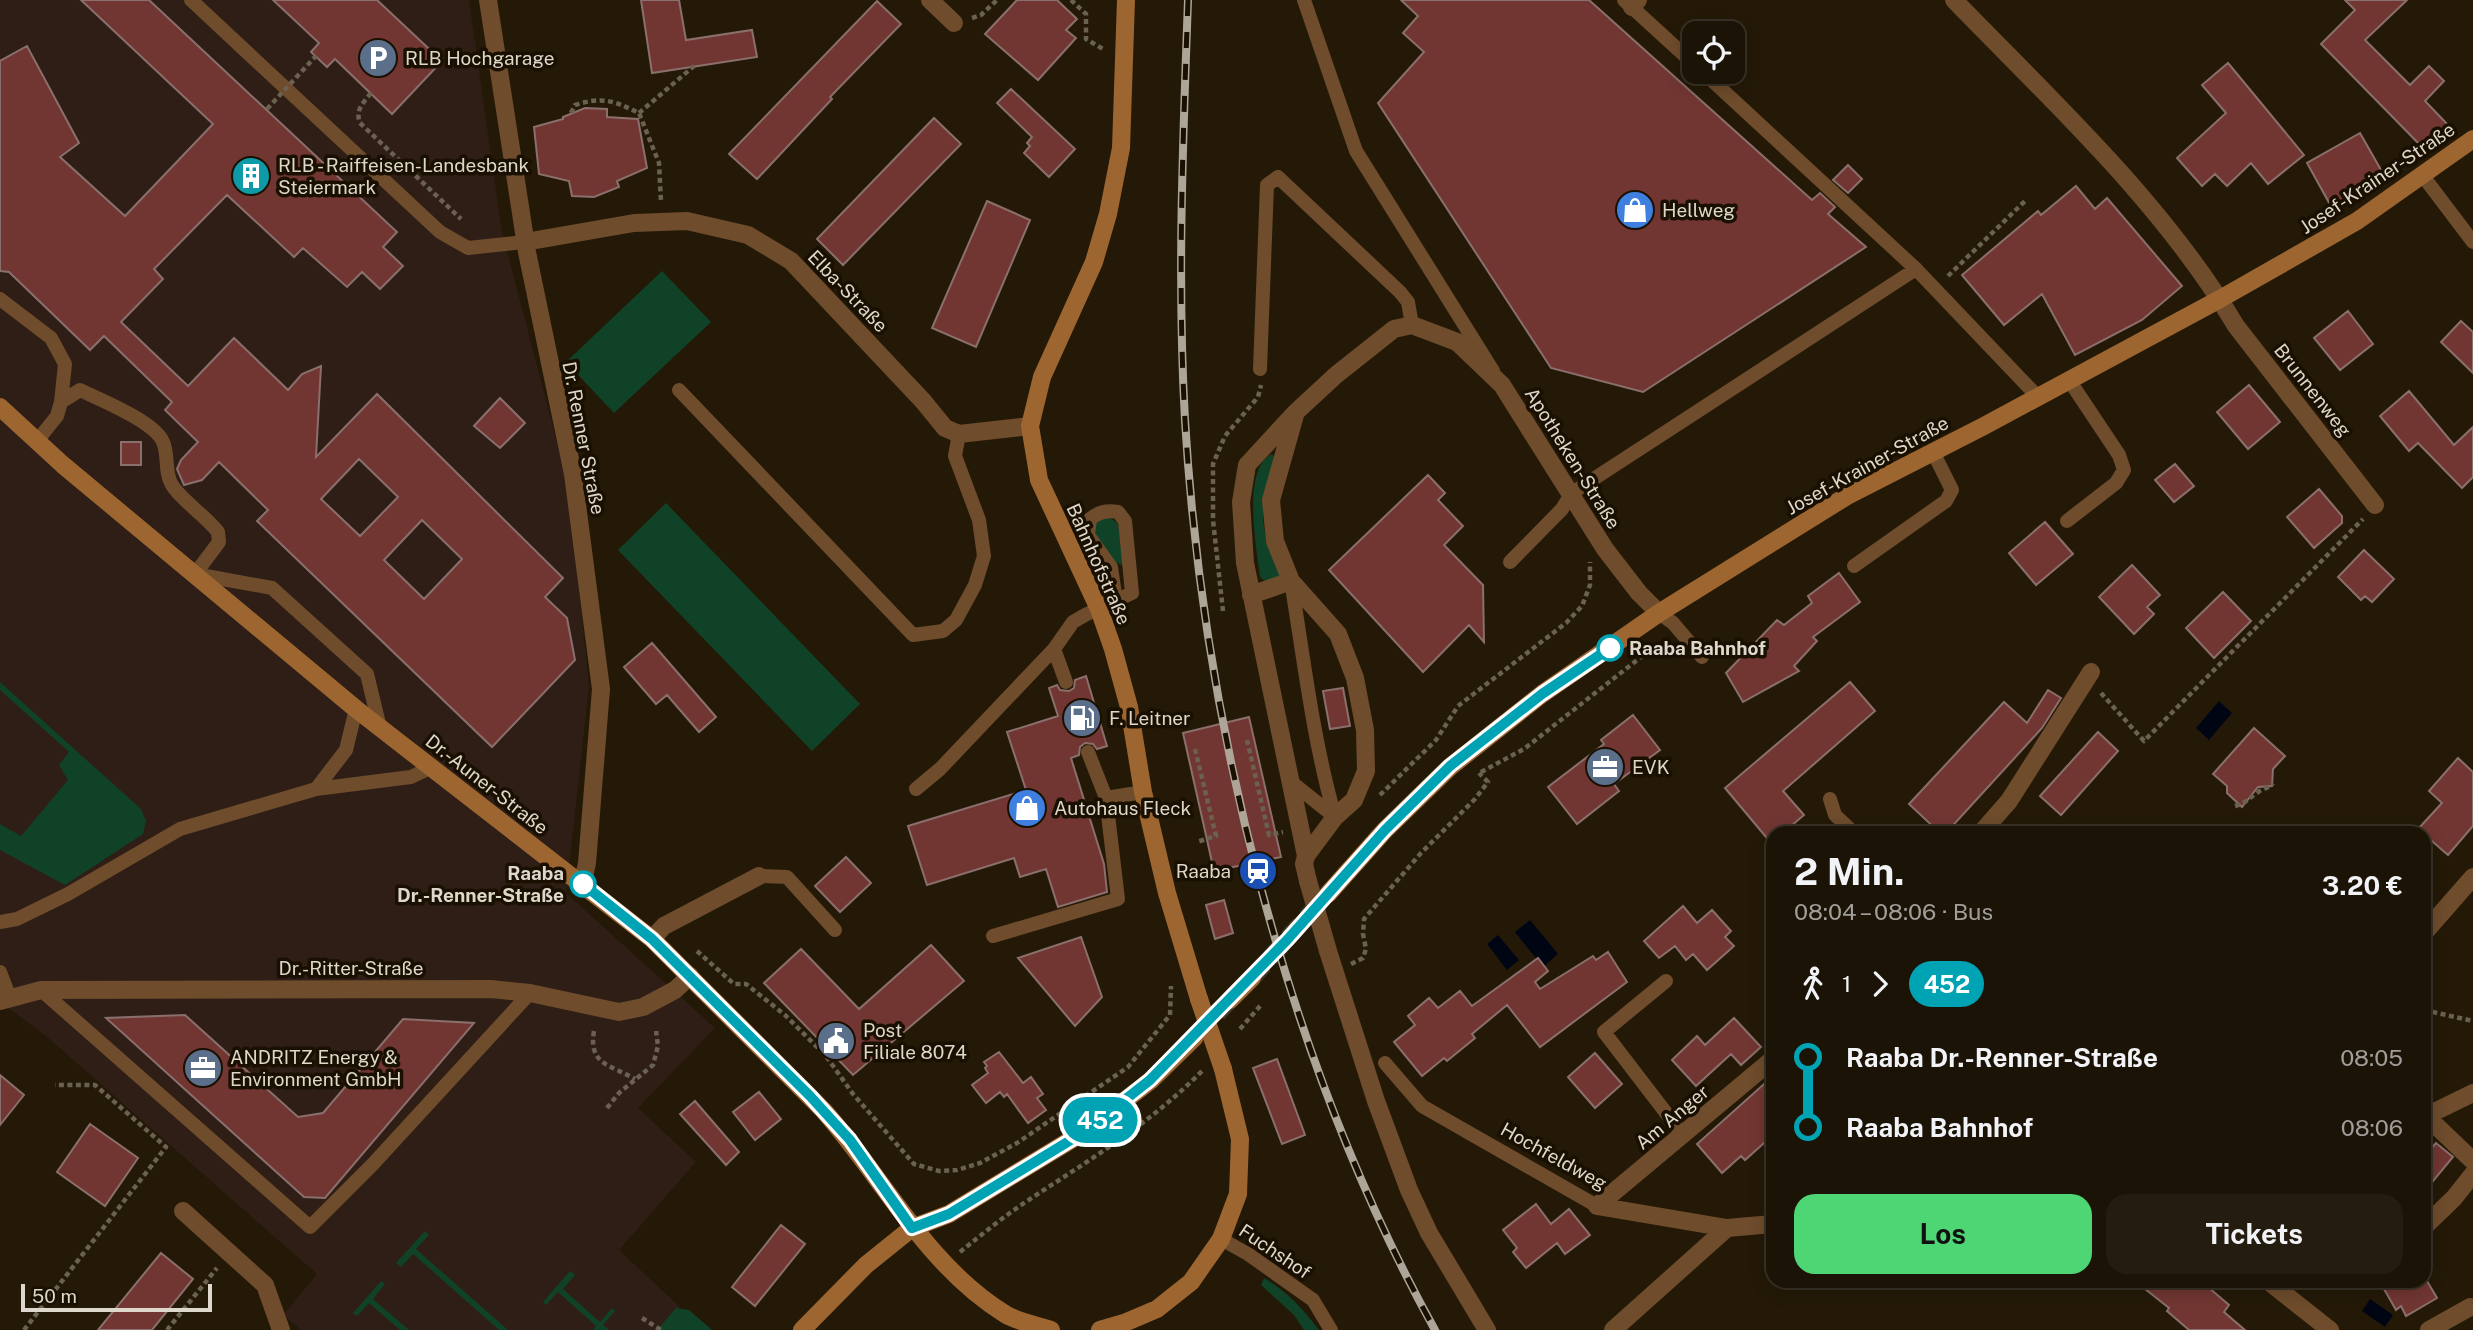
<!DOCTYPE html>
<html lang="de">
<meta charset="utf-8">
<style>
body{margin:0;font-family:"Public Sans",sans-serif;background:#241c0f;color:#f1f3f6;height:100vh;display:flex;flex-direction:column;font-size:26px;white-space:nowrap}
*{box-sizing:border-box;margin:0}
p{font-size:23px;color:#a09e9a}
.icon{flex:none;width:38px;height:38px;fill:none;stroke:currentColor;stroke-width:2;stroke-linecap:round;stroke-linejoin:round}
.map{position:relative;flex:1;overflow:hidden}
.details{position:absolute;left:1766px;top:826px;width:665px;height:462px;display:flex;flex-direction:column;background:#1b1305;border-radius:21px;box-shadow:0 4px 18px #0003,0 0 0 2px #393227}
.details>*{flex:none}
.badge{padding:0 14px;border-radius:23px;font-size:24px;line-height:46px}
.controls{position:absolute;left:1682px;top:21px;display:grid;gap:14px}
.controls a{display:grid;place-items:center;width:63px;height:63px;border-radius:14px;background:#1b1305;box-shadow:0 4px 18px #0003,0 0 0 2px #393227;font-size:35px}
.scale{position:absolute;left:21px;bottom:18px;width:191px;box-sizing:border-box;padding-left:7px;border:4px solid #ded7cc;border-top:0;font-size:19px;line-height:24px;white-space:nowrap;color:#ded7cc;-webkit-text-stroke:5px #1a1001;paint-order:stroke}
.map>.badge{position:absolute;translate:-50% -50%;box-shadow:0 0 0 4px #fff}
.legs{display:flex;align-items:center;gap:10px;height:77px;padding:0 28px;font-size:23px}
.legs p{margin-inline-start:auto}
.head{display:flex;align-items:center;justify-content:space-between;height:119px;padding:0 28px}
h1{font-size:38px;font-weight:700;line-height:52px}
.primary-button{display:flex;gap:14px;margin-top:auto;padding:14px 28px}
.primary-button a{flex:1;height:80px;border-radius:21px;background:#4ed675;color:#111;font-size:28px;font-weight:700;line-height:80px;text-align:center}
.primary-button a+a{background:#241c0f;color:#f1f3f6}
ul{padding:0 28px;list-style:none}
li{display:flex;align-items:center;gap:24px;height:70px;font-size:26px}
li i{display:grid;place-items:center;width:10px;height:100%;margin:0 9px;background:currentColor}
li i::after{content:'';width:18px;height:18px;margin:-9px;border:5px solid;border-radius:50%;background:#1b1305}
li p{margin-inline-start:auto}
li:first-child i{background:linear-gradient(#0000 50%,currentColor 0)}
li:last-child i{background:linear-gradient(currentColor 50%,#0000 0)}
.map>svg:first-child{display:block}
.commercial{fill:#2e1e16}
.green{fill:#104228}
.water{fill:#000514}
.building{fill:#713632;stroke:#8a6f6c;stroke-width:2;fill-rule:evenodd}
.lines{fill:none;stroke-linecap:round;stroke-linejoin:round}
.secondary-tunnel{stroke:#403625;stroke-width:18;stroke-dasharray:18 9;stroke-linecap:butt}
.path{stroke:#6a6151;stroke-width:4.5;stroke-dasharray:5 3.5;stroke-linecap:butt}
.lane{stroke:#6e4c2c;stroke-width:14}
.street{stroke:#6e4c2c;stroke-width:18}
.secondary{stroke:#9d6631;stroke-width:18}
.rail-casing{stroke:#ada598;stroke-width:8}
.rail{stroke:#1a1001;stroke-width:5;stroke-dasharray:16;stroke-linecap:butt}
.path-bridge{stroke:#6a6151;stroke-width:4.5;stroke-dasharray:5 3.5;stroke-linecap:butt}
.street-bridge{stroke:#6e4c2c;stroke-width:18}
.secondary-bridge{stroke:#9d6631;stroke-width:18}
.line-1-casing{stroke:#fff;stroke-width:16}
.line-1{stroke:#00a3b4;stroke-width:10}
.stop-1-dot{fill:#fff;stroke:#00a3b4;stroke-width:3.5}
.labels{text-anchor:middle;dominant-baseline:central;stroke-width:7;stroke-linejoin:round;paint-order:stroke}
.poi-label{font-size:19px;fill:#ded7cc;stroke:#1a1001;text-anchor:start}
.street-label{font-size:19px;fill:#ded7cc;stroke:#1a1001}
.stop-label{font-size:19px;font-weight:bold;fill:#ded7cc;stroke:#1a1001;text-anchor:start}
</style>
<div class="map">
<svg width="2473" height="1330" viewBox="0 0 2473 1330">
<rect width="100%" height="100%" fill="#241907"/>
<!-- commercial -->
<path class="commercial" d="M0 0H469L502 232 568 484 589 686 566 893 715 1028 638 1108 696 1162 619 1250 680 1307 661 1330H301L283 1315 317 1274 46 1036 0 1002Z"/>
<!-- green -->
<path class="green" d="M662 271 711 322 614 413 566 362Z
M1272 454 1276 459C1256 505 1260 533 1281 578L1265 581 1260 577C1257 550 1241 468 1272 454Z
M666 503 860 704 812 751 618 550Z
M1108 517 1118 523 1123 563 1122 565C1111 562 1084 532 1098 521 1101 519 1105 518 1108 517Z
M0 682 141 809 146 821 143 834 65 885 0 850V824L21 836 68 780 59 765 69 752 0 690Z
M425 1231 429 1235 416 1249 508 1330H499L413 1254 401 1267 396 1263Z
M570 1271 575 1275 563 1289 600 1322 612 1308 615 1311 603 1325 609 1330H593L596 1326 558 1292 546 1305 543 1302Z
M1264 1278C1288 1292 1303 1309 1319 1330H1304L1294 1315 1261 1285Z
M381 1281 385 1284 373 1299 409 1330H400L369 1303 357 1316 353 1313Z
M676 1308 689 1310 712 1330H657Z"/>
<!-- water -->
<path class="water" d="M2219 701 2232 713 2209 740 2196 728Z
M1530 920 1558 954 1543 967 1515 932Z
M1498 935 1519 960 1507 970 1487 944Z
M2370 1299 2393 1315 2385 1327 2362 1311Z"/>
<!-- building -->
<path class="building" d="M81 0H149L397 232 383 247 403 266 380 289 362 272 347 287 303 248 294 257 227 195 154 269 163 279 121 322 188 386 234 338 288 390 302 374 321 366 316 457 377 394 563 578 545 597 567 618 575 660 492 747 257 521 268 510 219 462 202 480 184 485 177 469 181 460 198 442 165 410 172 402 104 336 90 350 9 272 0 271V61L27 46 79 143 60 157 125 216 213 124ZM359 459 398 497 360 536 321 499ZM422 520 462 559 424 599 384 560Z
M273 0H377L442 61 392 114 335 59 327 67 311 52 319 43Z
M641 0H679L686 40 752 30 757 57 652 73Z
M1017 0H1057L1077 19 1066 30 1076 38 1038 80 985 34Z
M1401 0H1589L1812 200 1820 193 1835 207 1828 214 1866 247 1643 392 1551 368 1378 103 1424 52 1403 33 1418 16Z
M2345 0H2407L2365 40 2410 85 2429 66 2444 81 2425 101 2450 127 2426 151 2321 44 2355 10Z
M877 1 901 24 830 97 832 99 757 179 729 154Z
M2228 63 2304 155 2268 184 2251 163 2227 186 2215 174 2202 186 2177 158 2226 113 2202 85Z
M1011 89 1075 149 1049 177 1024 153 1030 146 1027 143 1032 137 997 103Z
M585 108 607 109V117L638 119 647 168 617 181 619 187 594 197 572 196 569 181 539 174 534 127 563 119V117Z
M934 118 961 144 843 265 817 239Z
M2360 133 2385 177 2332 208 2307 163Z
M1848 165 1862 179 1848 193 1833 180Z
M2076 186 2095 209 2107 198 2182 286 2142 320 2075 355 2042 294 2004 325 1962 275 2038 211 2041 215Z
M987 201 1030 220 976 347 932 328Z
M2348 311 2373 344 2340 370 2314 338Z
M2461 321 2473 332V373L2441 342Z
M2249 385 2280 422 2248 449 2217 412Z
M2409 391 2454 445 2473 427V477L2462 488 2418 443 2409 451 2380 416Z
M500 398 525 423 500 448 474 426Z
M121 442H141V465H121Z
M2175 464 2194 486 2174 502 2155 480Z
M1428 475 1445 493 1438 500 1463 526 1444 545 1483 585 1484 642 1469 625 1423 672 1329 570Z
M2319 489 2342 516V523L2314 548 2287 517Z
M2045 522 2073 554 2036 585 2009 553Z
M2364 550 2394 579 2372 602 2365 596 2361 600 2338 577Z
M2132 565 2160 595 2147 607 2154 614 2134 634 2099 597Z
M1839 573 1860 602 1813 637 1817 641 1794 666 1799 671 1743 702 1726 673 1777 620 1784 625 1812 603 1808 596Z
M2223 592 2251 621 2214 658 2186 628Z
M652 643 716 717 699 732 667 695 656 704 624 667Z
M1086 676 1107 746 1097 749 1093 744 1085 743 1080 747 1079 755 1071 758 1104 864 1107 892 1058 907 1046 869 1020 877 1014 858 927 885 908 826 1026 790 1007 732 1058 716 1049 688 1057 685 1060 690 1069 691 1074 688 1075 680Z
M1850 682 1875 711 1783 791 1804 815 1783 833H1773L1771 843 1725 788Z
M1343 688 1350 726 1330 729 1323 691Z
M2048 690 2061 698 2042 728 1946 833H1940L1909 804 2004 702 2027 723Z
M1633 715 1660 750 1614 784 1619 791 1577 824 1548 787 1604 744 1601 740Z
M1249 717 1281 857 1214 871 1183 733Z
M2254 728 2285 756 2273 769 2272 786 2258 787 2242 807 2227 793V786L2213 774Z
M2098 732 2118 751 2061 815 2040 796Z
M2458 758 2473 772V826L2448 855 2418 829 2442 803 2429 791Z
M846 857 871 883 840 912 815 886Z
M1224 900 1233 933 1215 939 1206 905Z
M1683 906 1697 923 1712 910 1731 931 1725 937 1734 946 1707 970 1693 954 1686 960 1675 946 1659 958 1644 941Z
M1081 937 1102 997 1075 1026 1018 958Z
M931 945 964 981 853 1075 764 983 801 949 859 1009Z
M1608 952 1627 982 1540 1047 1507 1005 1472 1034 1475 1038 1447 1061 1444 1058 1422 1076 1394 1042 1415 1025 1408 1016 1429 998 1438 1008 1460 991 1472 1006 1538 958 1548 971 1535 982 1540 989 1593 956 1596 960Z
M185 1015 298 1117 323 1113 403 1019 474 1023 325 1198 304 1197 106 1018Z
M1734 1018 1761 1047 1741 1065 1731 1054 1696 1086 1672 1060 1697 1036 1705 1045Z
M999 1052 1023 1083 1031 1077 1043 1094 1037 1098 1046 1110 1028 1123 1007 1094 1004 1097 1000 1092 986 1103 972 1085 988 1073 985 1068 987 1066 984 1062Z
M1595 1053 1622 1084 1595 1108 1568 1077Z
M1277 1059 1305 1135 1282 1144 1253 1068Z
M0 1075 24 1095 0 1125Z
M1773 1076V1135L1745 1160 1741 1156 1722 1173 1697 1144Z
M759 1092 781 1119 755 1140 733 1112Z
M695 1101 739 1152 726 1165 680 1114Z
M90 1124 138 1158 105 1206 57 1172Z
M2436 1143 2453 1157 2424 1192V1157Z
M1536 1204 1551 1224 1569 1209 1590 1235 1565 1254 1557 1243 1526 1268 1513 1252 1517 1248 1503 1230Z
M781 1225 805 1244 755 1306 732 1287Z
M161 1253 193 1279 152 1330H98Z
M2135 1281H2201L2229 1305 2224 1312 2245 1330H2189L2167 1311 2169 1308Z
M2397 1281H2427L2437 1298 2406 1316 2401 1306 2396 1310 2384 1289Z"/>
<g class="lines">
<!-- secondary-tunnel -->
<path class="secondary-tunnel" d="M1252 978 1323 899
M1199 1033 1230 1000"/>
<!-- path -->
<path class="path" d="M1071 0 1086 14V39L1103 49
M972 18 981 15 997 0
M371 93C363 103 355 110 360 123L461 219
M571 113 575 105C603 96 614 101 639 113L659 163 661 202
M639 113 694 66
M1948 276 2026 200
M1223 611 1213 520V464L1225 436 1258 397 1261 385
M2101 693 2144 741 2363 519
M1247 740 1269 835 1283 832
M1195 749 1216 836 1197 842
M1481 772 1524 749 1641 657V650
M1380 795 1436 740 1458 706 1566 623 1582 606 1590 585V562
M2235 806C2246 803 2248 799 2257 793 2263 788 2268 789 2273 783
M697 951 734 984H746L785 1015 826 1056 853 1094 914 1164 939 1171 957 1170 980 1163 1017 1143 1128 1067 1170 1015 1171 986
M1351 964 1363 958 1366 949 1363 934 1364 919 1421 853 1475 799 1488 782 1479 773
M2424 1010 2473 1021
M1240 1029 1261 1005
M594 1031C588 1065 611 1065 635 1079
M607 1108 619 1093 653 1065 658 1046 656 1031
M960 1252C981 1235 1002 1218 1024 1203 1086 1162 1150 1124 1202 1071
M642 1318 661 1330
M24 1330 166 1147 95 1085H55
M167 1330 217 1268"/>
<!-- lane -->
<path class="lane" d="M191 0 440 232 468 248 525 242
M1304 0 1356 151 1493 371
M1624 0 1694 64
M1703 72 1916 269 2038 397
M2423 176 2473 242
M0 299 51 338 65 364 61 402 57 416 37 441
M1260 369 1267 185 1278 177 1400 292 1408 302 1412 325
M679 390 913 635 943 631 956 620 975 585 984 556 979 520 955 456 959 434
M61 402 80 390C101 400 155 422 163 442 169 455 164 472 172 485 182 501 206 516 218 532L219 542 195 574 272 588 367 674 380 728
M2067 521 2116 483 2124 470 2119 455 2069 380
M1510 562 1562 509 1572 493 1916 269
M1854 566 1946 501 1952 490 1933 452
M1291 581C1304 660 1313 740 1335 817
M1659 613 1673 623 1702 657
M1054 649 1066 682
M1088 752 1106 798 1143 792
M1290 781 1335 817
M316 789 411 777 432 767
M916 789 940 769 1054 649 1073 622 1085 615 1132 593 1125 521 1118 512C1106 510 1099 512 1090 519L1088 535 1111 567 1116 601
M1830 799 1835 815 1854 833
M759 876 787 877 835 930
M0 922 17 919 68 894 180 829 316 789 346 750 356 709
M993 936 1118 899 1106 798
M0 972 10 998
M1666 981 1604 1032 1683 1135
M41 990 310 1227 373 1164 530 993
M1385 1063 1422 1106 1597 1206
M1221 1239 1248 1254 1313 1300 1331 1330"/>
<!-- street -->
<path class="street" d="M488 0 527 252 573 474 601 689 587 863 582 886
M930 0 954 23
M1954 0C2054 103 2162 202 2236 326L2375 505
M1632 7 1638 0
M525 242 634 223 687 221 748 235 791 261 923 401 945 428 959 434 1030 426
M1295 415 1271 500 1275 541 1291 581 1338 634 1355 678 1365 730 1366 771 1354 800 1335 817 1306 856
M1251 595 1291 581
M1981 833 2009 801 2091 672
M1308 881 1304 864 1306 856 1245 563 1241 502 1247 465 1296 412 1336 375 1394 329 1412 325 1457 342 1502 385 1605 549 1639 593 1659 613
M2424 933 2473 877
M652 939 664 926 759 876
M1328 951 1376 1101 1409 1190 1429 1233 1487 1330
M0 1001 41 990 491 989 530 993 619 1012 643 1007 675 990 690 976
M2426 1116 2473 1161
M2424 1117 2473 1093
M1597 1206 1773 1059
M1597 1206 1727 1228 1773 1224
M183 1211 265 1285 281 1330
M2424 1227 2454 1198 2473 1174
M2268 1281 2330 1330
M1613 1330 1727 1228
M2429 1330 2470 1307"/>
<!-- secondary -->
<path class="secondary" d="M1126 0 1121 148 1108 214 1094 262 1042 377 1030 426 1039 480 1099 609 1113 649 1129 707 1143 792 1167 893 1199 999
M0 407 63 465 356 709 652 939 824 1111C884 1179 926 1265 1005 1314 1018 1322 1037 1325 1051 1330
M1328 894 1385 830 1450 767 1542 694 1659 613 1847 496 1984 426 2220 299 2357 221 2473 139
M1230 1000 1252 978
M802 1330 866 1265 912 1228 949 1214 1084 1132 1150 1081 1195 1037
M1100 1330 1124 1323 1157 1309 1191 1282 1221 1239 1238 1194 1240 1139 1223 1069"/>
<defs>
<path id="rail" d="M1188 0C1183 140 1177 280 1185 420 1203 724 1287 1063 1435 1330"/>
</defs>
<!-- rail casing -->
<use href="#rail" class="rail-casing"/>
<!-- rail -->
<use href="#rail" class="rail"/>
<!-- path-bridge -->
<path class="path-bridge" d="M267 109 316 56"/>
<!-- street-bridge -->
<path class="street-bridge" d="M1308 881 1328 951"/>
<!-- secondary-bridge -->
<path class="secondary-bridge" d="M1199 999 1223 1069"/>
</g>
<g class="lines">
<defs>
<path id="line-1" d="M583 884 652 939 810 1096 850 1140 912 1228 949 1214 1084 1132 1150 1080 1287 940 1385 830 1450 766 1542 694 1610 648"/>
</defs>
<!-- line-1 casing -->
<use href="#line-1" class="line-1-casing"/>
<!-- line-1 -->
<use href="#line-1" class="line-1"/>
</g>
<!-- icons -->
<defs>
<symbol id="parking-disc" viewBox="-11 -11 22 22"><circle r="9.5" fill="#5c6f8a" stroke="#1a1001"/><path d="M-3.5-5.5H1a3.5 3.5 0 0 1 0 7H-1V5.5H-3.5ZM-1-3.4V-.6H.8a1.4 1.4 0 0 0 0-2.8Z" fill="#fff"/></symbol>
<symbol id="building-disc" viewBox="-11 -11 22 22"><circle r="9.5" fill="#0f9aa8" stroke="#1a1001"/><path d="M-4-6H4V6H1V3H-1V6H-4ZM-2.5-4.3h1.7v1.8h-1.7ZM.8-4.3h1.7v1.8H.8ZM-2.5-1h1.7V.8h-1.7ZM.8-1h1.7V.8H.8Z" fill="#fff"/></symbol>
<symbol id="shop-disc" viewBox="-11 -11 22 22"><circle r="9.5" fill="#3f7fe0" stroke="#1a1001"/><path d="M-5-2.5h2.3a2.7 3.5 0 0 1 5.4 0H5L5.5 6h-11ZM-1.5-2.5h3a1.5 2.3 0 0 0-3 0Z" fill="#fff"/></symbol>
<symbol id="fuel-disc" viewBox="-11 -11 22 22"><circle r="9.5" fill="#5c6f8a" stroke="#1a1001"/><path d="M-5.5-6h7V0h2V4h1.3V-2.5L3-4.5l.8-.8L6-3V5H2.5V1h-1V6h-7ZM-4.2-4.7v3.2H.2V-4.7Z" fill="#fff"/></symbol>
<symbol id="office-disc" viewBox="-11 -11 22 22"><circle r="9.5" fill="#5c6f8a" stroke="#1a1001"/><path d="M-6-3h4V-5.5h4V-3h4V5H-6ZM-1-4.5V-3h2v-1.5ZM-6 0V1H6V0Z" fill="#fff"/></symbol>
<symbol id="station-disc" viewBox="-11 -11 22 22"><circle r="9.5" fill="#1a4fb4" stroke="#1a1001"/><path d="M-3-6H3Q5-6 5-4V2Q5 4 3 4L4.5 6H3L1.5 4h-3L-3 6H-4.5L-3 4Q-5 4-5 2V-4Q-5-6-3-6ZM-3.5-4v3h7v-3ZM-3.5 1v1.5H-2V1ZM2 1v1.5H3.5V1Z" fill="#fff"/></symbol>
<symbol id="civic-disc" viewBox="-11 -11 22 22"><circle r="9.5" fill="#5c6f8a" stroke="#1a1001"/><path d="M-.6-6.5H3V-4.5H.6V-3L4-1V1h2V6H-6V1h2V-1L-.6-3ZM-1.2 2.5V6h2.4V2.5Z" fill="#fff"/></symbol>
</defs>
<g fill-rule="evenodd">
<use href="#parking-disc" x="356" y="36" width="44" height="44"/>
<use href="#building-disc" x="229" y="154" width="44" height="44"/>
<use href="#shop-disc" x="1613" y="188" width="44" height="44"/>
<use href="#fuel-disc" x="1060" y="696" width="44" height="44"/>
<use href="#office-disc" x="1583" y="745" width="44" height="44"/>
<use href="#shop-disc" x="1005" y="786" width="44" height="44"/>
<use href="#station-disc" x="1236" y="849" width="44" height="44"/>
<use href="#civic-disc" x="814" y="1019" width="44" height="44"/>
<use href="#office-disc" x="181" y="1046" width="44" height="44"/>
</g>
<!-- markers -->
<g class="stop-1-dot">
<circle cx="1610" cy="648" r="12"/>
<circle cx="583" cy="884" r="12"/>
</g>
<g class="labels">
<!-- poi labels -->
<g class="poi-label">
<text x="405" y="58">RLB Hochgarage</text>
<text x="278" y="165">RLB - Raiffeisen-Landesbank<tspan x="278" dy="22">Steiermark</tspan></text>
<text x="1662" y="210">Hellweg</text>
<text x="1109" y="718">F. Leitner</text>
<text x="1632" y="767">EVK</text>
<text x="1054" y="808">Autohaus Fleck</text>
<text x="1231" y="871" text-anchor="end">Raaba</text>
<text x="863" y="1030">Post<tspan x="863" dy="22">Filiale 8074</tspan></text>
<text x="230" y="1057">ANDRITZ Energy &amp;<tspan x="230" dy="22">Environment GmbH</tspan></text>
</g>
<!-- street labels -->
<g class="street-label">
<text transform="translate(2377 178) rotate(-34)">Josef-Krainer-Straße</text>
<text transform="translate(848 291) rotate(46)">Elba-Straße</text>
<text transform="translate(2313 390) rotate(52)">Brunnenweg</text>
<text transform="translate(584 438) rotate(79)">Dr. Renner Straße</text>
<text transform="translate(1573 458) rotate(58)">Apotheken-Straße</text>
<text transform="translate(1867 465) rotate(-29)">Josef-Krainer-Straße</text>
<text transform="translate(1099 564) rotate(66)">Bahnhofstraße</text>
<text transform="translate(487 784) rotate(38)">Dr.-Auner-Straße</text>
<text x="351" y="968">Dr.-Ritter-Straße</text>
<text transform="translate(1672 1117) rotate(-40)">Am Anger</text>
<text transform="translate(1554 1156) rotate(29)">Hochfeldweg</text>
<text transform="translate(1275 1251) rotate(34)">Fuchshof</text>
</g>
<!-- stop labels -->
<g class="stop-label">
<text x="1629" y="648">Raaba Bahnhof</text>
<text x="564" y="873" text-anchor="end">Raaba<tspan x="564" dy="22">Dr.-Renner-Straße</tspan></text>
</g>
</g>
</svg>
<div class="controls">
<a><svg class="icon" aria-label="locate" viewBox="0 0 24 24"><circle cx="12" cy="12" r="6"/><path d="M12 2v4M12 18v4M2 12h4M18 12h4"/></svg></a>
</div>
<div class="scale">50 m</div>
<b class="badge" style="left:1100px;top:1120px;background:#00a3b4;color:#fff">452</b>
<section class="details">
<div class="head"><div><h1>2 Min.</h1><p>08:04 – 08:06 · Bus</p></div><b>3.20 €</b></div>
<div class="legs"><svg class="icon" aria-label="walk" viewBox="0 0 24 24"><circle cx="13" cy="4" r="2"/><path d="M13 8l-2 6 4 7M11 14l-3 7M7 12l3-4h3l4 4"/></svg>1<svg class="icon" aria-label="forward" viewBox="0 0 24 24"><path d="M9 5l7 7-7 7"/></svg><b class="badge" style="background:#00a3b4;color:#fff">452</b></div>
<ul>
<li><i style="color:#00a3b4"></i><b>Raaba Dr.-Renner-Straße</b><p>08:05</p></li>
<li><i style="color:#00a3b4"></i><b>Raaba Bahnhof</b><p>08:06</p></li>
</ul>
<div class="primary-button"><a>Los</a><a>Tickets</a></div>
</section>
</div>
